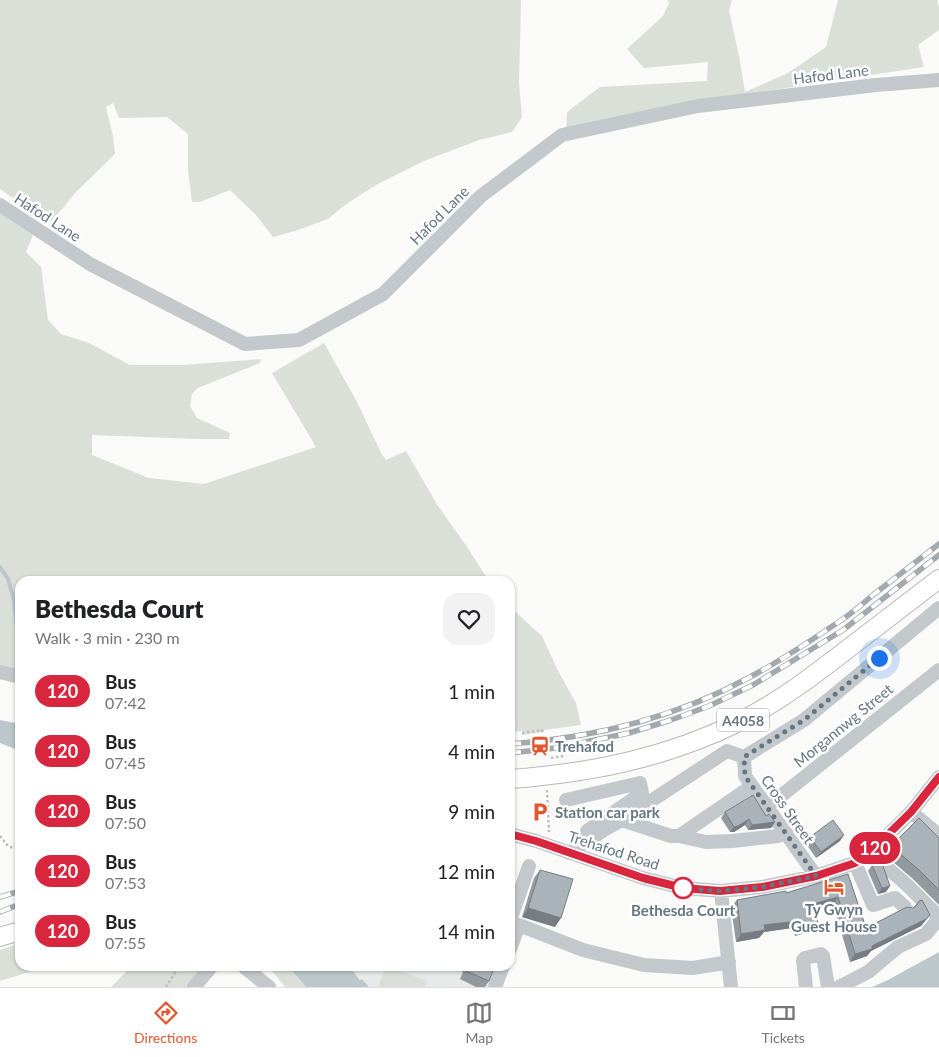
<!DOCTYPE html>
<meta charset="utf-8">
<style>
body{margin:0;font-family:Lato,sans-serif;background:#f2f2f2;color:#202124;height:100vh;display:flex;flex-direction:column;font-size:19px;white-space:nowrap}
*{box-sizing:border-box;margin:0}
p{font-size:16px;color:#757577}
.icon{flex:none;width:28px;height:28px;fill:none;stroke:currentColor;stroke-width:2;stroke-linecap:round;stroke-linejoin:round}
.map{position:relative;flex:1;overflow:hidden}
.panel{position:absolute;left:15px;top:576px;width:500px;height:395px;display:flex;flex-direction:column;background:#fff;border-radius:15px;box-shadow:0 1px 4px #0004}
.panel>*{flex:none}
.badge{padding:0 10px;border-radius:16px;font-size:18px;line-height:32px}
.you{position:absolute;width:25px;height:25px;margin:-12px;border:4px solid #fff;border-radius:50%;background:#1a73e8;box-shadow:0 0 0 8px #1a73e833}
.map>.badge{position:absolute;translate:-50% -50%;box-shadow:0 0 0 2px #fff}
.round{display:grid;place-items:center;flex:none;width:52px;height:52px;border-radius:15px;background:#f2f2f2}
.overview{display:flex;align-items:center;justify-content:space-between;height:85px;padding:0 20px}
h1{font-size:24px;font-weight:800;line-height:38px}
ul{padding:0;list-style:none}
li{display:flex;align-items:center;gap:15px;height:60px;padding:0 20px}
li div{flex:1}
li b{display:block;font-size:19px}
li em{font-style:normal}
li .badge{min-width:55px;font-weight:700;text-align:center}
.menu{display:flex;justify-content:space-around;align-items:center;height:70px;border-top:1px solid #e0e0e0;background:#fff;font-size:14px;color:#757577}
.menu a{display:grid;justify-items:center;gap:2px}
.menu .selected{color:#e4572e}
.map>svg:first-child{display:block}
.built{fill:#e8e9e9}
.green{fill:#dadfd7}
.water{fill:#bbc7cb}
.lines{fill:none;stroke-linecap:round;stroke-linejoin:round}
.stream{stroke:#bbc7cb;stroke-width:4}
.major-casing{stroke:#b5babe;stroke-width:20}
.path{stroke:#bbbfc2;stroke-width:2.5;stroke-dasharray:2.5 2.5;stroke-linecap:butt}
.minor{stroke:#c3c8cc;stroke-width:14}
.major{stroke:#fff;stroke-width:18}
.rail-casing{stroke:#a2aab0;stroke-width:5.5}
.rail{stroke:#fff;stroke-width:4;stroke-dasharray:11;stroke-linecap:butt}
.wall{fill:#929a9f}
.shaded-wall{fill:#777d82}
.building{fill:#aab3b9;stroke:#777d82}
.line-casing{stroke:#fff;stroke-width:11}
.line{stroke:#d7263d;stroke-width:8}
.walk{stroke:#657683;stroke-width:5;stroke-dasharray:0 9}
.stop-dot{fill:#fff;stroke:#d7263d;stroke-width:2.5}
.labels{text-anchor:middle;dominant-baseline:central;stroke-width:5;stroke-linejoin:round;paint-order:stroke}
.shield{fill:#fff;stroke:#939fa8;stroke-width:1}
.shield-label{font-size:14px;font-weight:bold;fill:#657683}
.street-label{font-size:15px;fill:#657683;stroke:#fff}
.poi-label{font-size:15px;font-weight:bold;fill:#657683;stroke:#fff;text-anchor:start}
.stop-label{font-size:15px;font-weight:bold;fill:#657683;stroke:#fff}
</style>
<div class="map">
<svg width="939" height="987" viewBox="0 0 939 987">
<rect width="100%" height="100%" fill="#fafaf8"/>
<!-- built -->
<path class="built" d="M349 966H498L491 987H369L362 979 361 980Z"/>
<!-- green -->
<path class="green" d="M0 0H521L519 83 522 117 512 132 479 140 424 161 376 185 345 205 328 219 295 231 273 237 256 215 230 190 200 202H192L188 170V134L167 117 119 118 113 103 106 107 113 136 115 154 76 192 52 221 20 203 0 189Z
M668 0H732L729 10 740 61 745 92 788 73 826 47 838 0H937L939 7V30L918 45 924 67 773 90 664 110 566 130 567 112 600 87 707 81 708 62 644 68 627 49 663 16 669 3Z
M0 213 33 235 26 252 41 267 48 320 61 334 89 343 130 365H183L261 359 260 363 198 388 192 394 190 406 197 418 230 433 229 439H198L92 435V455L149 478 204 484 316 447 272 373 324 343 357 402 381 453 386 460 406 451 438 506 465 544 489 581H20V674L0 670Z
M510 607 542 636 557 669 576 703 581 725 544 730V732L522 735V731L510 732Z
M20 943V966H48L0 981V950Z
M132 966H204L187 987H111Z
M268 966H288L306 987H285Z
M386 966 427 981 425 987H378Z"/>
<!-- water -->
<path class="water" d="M0 720 20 724V751L0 743Z
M939 952V987H872L886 981Z
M288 966H349L360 980 362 979 369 987H306Z"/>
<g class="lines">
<!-- stream -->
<path class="stream" d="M0 567 8 579 14 600 20 657"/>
<defs>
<path id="major" d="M510 779C591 773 666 758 739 722 779 702 814 675 849 648 879 625 909 602 939 579
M0 937 20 931"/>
</defs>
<!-- major casing -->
<use href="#major" class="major-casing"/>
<!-- path -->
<path class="path" d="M522 733 542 730V732
M551 758 564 756
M547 790 549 832
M0 836 8 846 20 850
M166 987 179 966"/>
<!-- minor -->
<path class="minor" d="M0 205 90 264 245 344 299 340 383 294 481 196 562 135 698 106 876 85 939 80
M0 672 20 677
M744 757 745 776 816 876
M566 800 640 783 642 793 587 831
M767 807 939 670
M911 812 939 835
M622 820 671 836H679L706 842 732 841 778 836 786 833
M510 834 536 841 643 878 683 888 721 891 762 887 816 876 855 863 870 853 911 812 939 777
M679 836 752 786
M569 853 604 830 622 820 727 751 744 757 804 720 939 608
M855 863 873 905 895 898 905 907
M721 891 731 987
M510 921 529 866
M510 923 519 925 583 950 644 965 693 968 729 962
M510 949 519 925
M243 966 269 987
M194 987 212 966
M495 987 503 966
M806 987 803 960 805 958 821 954 823 956 828 987
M839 987 868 972 898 947 926 934 936 922 937 915 907 885 870 853"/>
<!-- major -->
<use href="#major" class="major"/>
<defs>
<path id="rail" d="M510 744C593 738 677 717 750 677 780 661 809 642 837 623 850 615 861 605 873 595 895 578 917 561 939 544
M510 753 556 748 629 733 671 720 709 706 753 685 843 630 939 555
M0 897 20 891
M0 912 20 904"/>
</defs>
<!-- rail casing -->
<use href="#rail" class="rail-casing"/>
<!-- rail -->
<use href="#rail" class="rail"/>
</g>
<!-- wall -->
<path class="wall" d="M725 812 766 816 775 822 771 828 748 830 745 825 734 832H730L721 818Z
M810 837 840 841 816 858 805 842Z
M939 838V905L913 879 885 855 891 846Z
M872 865 886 892 878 894 868 871Z
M540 870 555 927 522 917 534 878Z
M848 874 866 928 913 908 919 901 930 915 921 926 871 951 867 956 850 962 833 904 815 910 813 930 795 936 792 928 764 932 759 938 736 942 731 907 737 900 786 893Z
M452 966H495L489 981 485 987H476L460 979 463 972Z"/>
<!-- shaded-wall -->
<path class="shaded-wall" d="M749 819 745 825 734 832H730L734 827Z
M775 822 771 828 748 830 752 825Z
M844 835 840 841 816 858 821 852Z
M890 886 886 892 878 894 882 888Z
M838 897 833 904 808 912 813 904Z
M528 908 561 918 555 927 522 917Z
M930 915 921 926 871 951 867 956 850 962 855 954Z
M798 921 792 928 764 932 759 938 736 942 741 934 764 925Z
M818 923 813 930 795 936 800 928Z"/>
<!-- building -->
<path class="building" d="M753 795 766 816 769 814 775 822 752 825 749 819 738 826 734 827 725 812Z
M919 818 939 838V890L919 870 891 846Z
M833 820 844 835 821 852 810 837Z
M879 863 883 866 890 886 882 888 872 865Z
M540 870 573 879 561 918 528 908Z
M848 874 866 928 907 907 913 908 917 905 919 901 922 900 930 915 926 919 872 946V949L855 954 838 897 813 904 818 923 800 928 798 921 764 925 765 930 741 934 737 900 786 891V893Z
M468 966H495L489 981 466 971Z"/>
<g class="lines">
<defs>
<path id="line" d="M510 834 536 841 643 878 683 888 720 891 762 887 816 876 855 863 870 852 911 812 939 777"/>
</defs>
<!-- line casing -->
<use href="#line" class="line-casing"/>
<!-- line -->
<use href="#line" class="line"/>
<!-- walk -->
<path class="walk" d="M683 888 720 891 762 887 816 876 745 776 744 757 804 720 879 658"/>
</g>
<!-- icons -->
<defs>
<symbol id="station-bare" viewBox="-9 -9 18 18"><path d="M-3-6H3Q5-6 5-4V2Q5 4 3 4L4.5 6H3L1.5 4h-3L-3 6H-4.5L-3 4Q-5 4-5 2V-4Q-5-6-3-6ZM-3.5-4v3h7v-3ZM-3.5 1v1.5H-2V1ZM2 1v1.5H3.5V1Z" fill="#e4572e" stroke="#fff" stroke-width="2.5" paint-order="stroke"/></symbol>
<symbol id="parking-bare" viewBox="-9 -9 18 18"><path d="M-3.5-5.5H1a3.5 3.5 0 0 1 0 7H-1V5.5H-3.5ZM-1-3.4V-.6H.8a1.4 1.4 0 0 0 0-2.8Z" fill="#e4572e" stroke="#fff" stroke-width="2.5" paint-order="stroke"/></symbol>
<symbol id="hotel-bare" viewBox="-9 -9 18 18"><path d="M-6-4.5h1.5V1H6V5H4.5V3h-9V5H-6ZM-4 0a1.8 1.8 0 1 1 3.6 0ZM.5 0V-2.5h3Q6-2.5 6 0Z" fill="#e4572e" stroke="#fff" stroke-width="2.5" paint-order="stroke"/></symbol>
</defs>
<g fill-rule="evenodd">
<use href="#station-bare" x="526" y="732" width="28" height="28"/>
<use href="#parking-bare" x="526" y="798" width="28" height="28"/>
<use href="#hotel-bare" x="820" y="873" width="28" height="28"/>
</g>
<!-- markers -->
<circle class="stop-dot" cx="683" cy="888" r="10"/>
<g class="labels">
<!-- shield labels -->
<rect class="shield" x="717" y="708.5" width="52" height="23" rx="4"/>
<g class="shield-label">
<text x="743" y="720">A4058</text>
</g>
<!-- street labels -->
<g class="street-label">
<text transform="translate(831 74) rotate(-7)">Hafod Lane</text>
<text transform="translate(439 215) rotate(-45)">Hafod Lane</text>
<text transform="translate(48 217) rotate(33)">Hafod Lane</text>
<text transform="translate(843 725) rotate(-39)">Morgannwg Street</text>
<text transform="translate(788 809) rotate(55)">Cross Street</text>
<text transform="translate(614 850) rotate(18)">Trehafod Road</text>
</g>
<!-- poi labels -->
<g class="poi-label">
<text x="555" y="746">Trehafod</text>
<text x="555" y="812">Station car park</text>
<text x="834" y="909" text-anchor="middle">Ty Gwyn<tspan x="834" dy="17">Guest House</tspan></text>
</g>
<!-- stop labels -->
<g class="stop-label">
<text x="683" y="910">Bethesda Court</text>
</g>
</g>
</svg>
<div class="you" style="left:879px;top:658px"></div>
<b class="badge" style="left:875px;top:848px;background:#d7263d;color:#fff">120</b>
<section class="panel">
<div class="overview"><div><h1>Bethesda Court</h1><p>Walk · 3 min · 230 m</p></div><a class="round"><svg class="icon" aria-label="heart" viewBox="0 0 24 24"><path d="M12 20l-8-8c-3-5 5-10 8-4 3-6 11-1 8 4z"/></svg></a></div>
<ul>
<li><span class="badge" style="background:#d7263d;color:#fff">120</span><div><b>Bus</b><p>07:42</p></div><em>1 min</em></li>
<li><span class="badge" style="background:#d7263d;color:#fff">120</span><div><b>Bus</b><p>07:45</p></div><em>4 min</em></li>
<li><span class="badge" style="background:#d7263d;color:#fff">120</span><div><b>Bus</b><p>07:50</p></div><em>9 min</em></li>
<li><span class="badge" style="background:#d7263d;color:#fff">120</span><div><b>Bus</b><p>07:53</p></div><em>12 min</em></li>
<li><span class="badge" style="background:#d7263d;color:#fff">120</span><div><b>Bus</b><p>07:55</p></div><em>14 min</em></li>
</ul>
</section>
</div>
<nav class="menu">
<a class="selected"><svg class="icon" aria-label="directions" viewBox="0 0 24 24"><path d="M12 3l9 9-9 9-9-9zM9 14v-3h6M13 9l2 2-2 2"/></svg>Directions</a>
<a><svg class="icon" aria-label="map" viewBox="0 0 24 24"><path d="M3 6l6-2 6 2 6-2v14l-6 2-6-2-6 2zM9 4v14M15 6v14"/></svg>Map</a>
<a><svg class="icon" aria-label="tickets" viewBox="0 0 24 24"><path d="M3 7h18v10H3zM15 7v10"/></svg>Tickets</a>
</nav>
